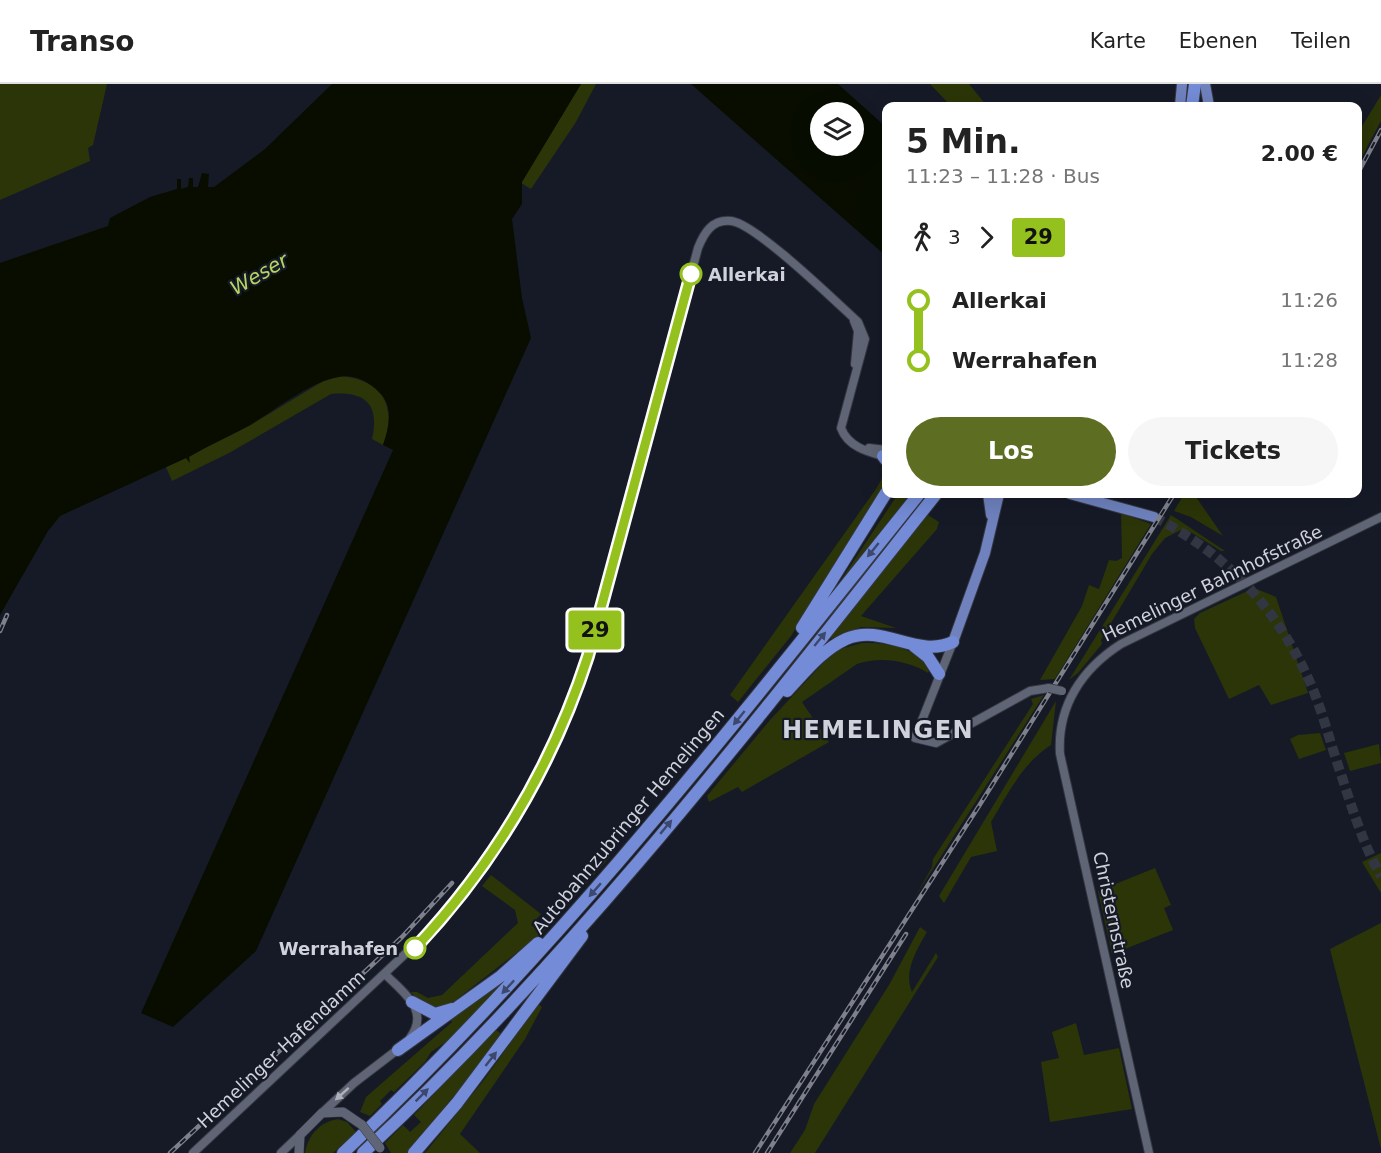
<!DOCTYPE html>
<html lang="de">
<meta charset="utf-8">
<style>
body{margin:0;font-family:"DejaVu Sans",sans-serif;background:#f6f6f6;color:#222;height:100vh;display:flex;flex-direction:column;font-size:22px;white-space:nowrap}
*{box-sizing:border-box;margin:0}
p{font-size:20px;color:#767676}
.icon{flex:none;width:33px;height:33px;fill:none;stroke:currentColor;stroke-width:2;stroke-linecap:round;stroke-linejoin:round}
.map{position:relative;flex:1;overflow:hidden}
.side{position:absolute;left:882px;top:18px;width:480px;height:396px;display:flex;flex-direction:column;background:#fff;border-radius:12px;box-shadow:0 6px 24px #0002}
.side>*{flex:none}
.badge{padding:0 12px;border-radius:4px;font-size:21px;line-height:39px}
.controls{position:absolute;left:810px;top:18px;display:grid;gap:12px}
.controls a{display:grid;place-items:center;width:54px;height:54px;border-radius:50%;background:#fff;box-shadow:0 6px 24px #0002;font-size:30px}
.map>.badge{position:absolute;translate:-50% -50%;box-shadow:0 0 0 3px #fff}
.legs{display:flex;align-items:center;gap:9px;height:66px;padding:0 24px;font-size:20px}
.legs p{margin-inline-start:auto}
.summary{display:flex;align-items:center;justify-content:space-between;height:102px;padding:0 24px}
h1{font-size:33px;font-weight:700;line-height:45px}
.primary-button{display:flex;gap:12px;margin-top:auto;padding:12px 24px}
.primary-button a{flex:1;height:69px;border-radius:36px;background:#5d6d22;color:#fff;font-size:24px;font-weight:700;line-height:69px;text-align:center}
.primary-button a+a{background:#f6f6f6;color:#222}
ul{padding:0 24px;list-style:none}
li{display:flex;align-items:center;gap:21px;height:60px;font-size:22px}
li i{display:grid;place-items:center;width:9px;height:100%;margin:0 8px;background:currentColor}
li i::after{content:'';width:15px;height:15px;margin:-8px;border:4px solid;border-radius:50%;background:#fff}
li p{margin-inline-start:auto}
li:first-child i{background:linear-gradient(#0000 50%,currentColor 0)}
li:last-child i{background:linear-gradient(currentColor 50%,#0000 0)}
header{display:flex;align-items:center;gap:36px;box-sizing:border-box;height:84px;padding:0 30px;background:#fff;border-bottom:2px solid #e0e0e0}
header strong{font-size:28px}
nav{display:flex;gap:33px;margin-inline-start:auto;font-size:21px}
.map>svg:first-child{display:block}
.green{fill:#2b3507}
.water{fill:#080d00;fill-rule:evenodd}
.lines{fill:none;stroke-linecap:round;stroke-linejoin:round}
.primary-tunnel{stroke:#323642;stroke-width:10;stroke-dasharray:10 5;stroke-linecap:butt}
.tertiary-casing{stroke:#343640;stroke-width:10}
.secondary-casing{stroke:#343640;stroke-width:10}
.primary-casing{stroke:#343640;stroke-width:12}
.trunk-casing{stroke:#343640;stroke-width:14}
.tertiary{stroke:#5f6574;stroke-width:8}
.secondary{stroke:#5f6574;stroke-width:9}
.primary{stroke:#6f82be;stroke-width:10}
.trunk{stroke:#748cd7;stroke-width:12}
.rail-casing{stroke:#7e818c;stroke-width:4.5}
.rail{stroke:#161a27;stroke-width:2;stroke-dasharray:7;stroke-linecap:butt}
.tertiary-bridge-casing{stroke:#343640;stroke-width:10;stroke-linecap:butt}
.secondary-bridge-casing{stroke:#343640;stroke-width:10;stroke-linecap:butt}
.tertiary-bridge{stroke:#5f6574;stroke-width:8}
.secondary-bridge{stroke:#5f6574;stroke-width:9}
.oneway{fill:#3c486d}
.oneway2{fill:#adb1bc}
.line-1-casing{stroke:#fff;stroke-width:14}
.line-1{stroke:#95c11f;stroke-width:9}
.stop-1-dot{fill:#fff;stroke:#95c11f;stroke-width:3}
.labels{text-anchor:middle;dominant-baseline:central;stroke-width:4.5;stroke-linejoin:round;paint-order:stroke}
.stop-label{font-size:18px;font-weight:bold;fill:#cfd2db;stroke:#161a27;text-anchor:start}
.street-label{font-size:18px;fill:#cfd2db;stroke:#161a27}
.water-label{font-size:20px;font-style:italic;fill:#b6d45f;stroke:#161a27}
.district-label{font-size:24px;font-weight:bold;letter-spacing:1.5px;fill:#cfd2db;stroke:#161a27}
</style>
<header>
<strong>Transo</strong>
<nav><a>Karte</a><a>Ebenen</a><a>Teilen</a></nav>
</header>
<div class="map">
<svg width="1381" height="1069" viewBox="0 0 1381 1069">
<rect width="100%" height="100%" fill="#161a27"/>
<!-- green -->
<path class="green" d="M0 0H107L93 61 88 64 90 77 0 116Z
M581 0H596L576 38 531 105 521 99Z
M930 0H969L987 22H951Z
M1381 11V37L1358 80V49Z
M341 292C382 296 398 322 383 361L372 355C380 320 365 307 331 310L229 369 172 397 166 383 186 374 189 377V372L249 342 325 296Z
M880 383 886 393 883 403 791 552 738 618 730 611 876 405 884 391Z
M898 410H910L827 517Z
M1184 410H1194L1223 452 1191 433 1174 427Z
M1121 429 1151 440 1055 595 1040 596 1082 522 1089 501 1099 505 1109 476 1116 477 1122 474Z
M928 431 939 438 937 445 861 532 896 544 861 543 832 555 829 553Z
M1171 431 1225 467H1221L1189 447 1184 451 1181 446 1165 454 1152 470 1101 556 1102 560 1078 589 1069 596Z
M1254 504 1276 513 1308 609 1271 621 1259 601 1229 615 1195 544 1194 535 1200 529Z
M862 559C886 558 916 564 930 583L928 589C908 576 879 572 857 580L802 618 829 658 742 708 738 703 709 718 707 712 770 636 827 575 840 565Z
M1044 611 915 813 932 783 933 775 1033 620 1031 615Z
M1056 617 1051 661C1022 680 1009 708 991 738L997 767 971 773 944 819 939 812Z
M1320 649 1326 666 1299 675 1290 655 1298 651Z
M1379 660 1381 679 1350 687 1344 669Z
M1381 769V809L1362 778Z
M608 772 610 773 542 849 448 922 440 925 418 916 411 908H417L428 914 442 911 518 839 515 826 482 802 491 791 541 830 531 841 538 846Z
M1155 784 1171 821 1164 824 1173 846 1112 870 1098 807Z
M1381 839V1065L1330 865Z
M920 843 927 848C917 865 903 888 912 908L936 869 938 873 815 1069H790L805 1046 814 1020 889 901Z
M533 868 450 955 431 968 425 978 394 1008 391 1006 380 1017 382 1020 370 1032 360 1028 366 1013 452 938 449 933Z
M538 920 542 923 525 955 460 1050 480 1069H425L484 996Z
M1076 939 1084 971 1119 964 1132 1025 1050 1038 1041 978 1059 974 1052 948Z
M496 946 503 951 408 1069H391L385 1059 403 1041 410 1048 421 1038 414 1031Z
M338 1035 347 1038 356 1048 333 1069H305C308 1051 320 1038 338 1035Z"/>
<!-- water -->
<path class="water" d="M332 0H581L522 98V120L512 135 522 214 531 254 256 867 173 943 141 929 393 366 383 361C389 344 394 323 380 309 369 298 355 290 339 293 311 297 275 326 250 341 230 352 209 361 189 373L190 379 186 374 60 432 48 447 0 531V179L108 142 110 134 150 113 177 105V95H181V105L188 103 189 94H193V103H198L202 89 209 90 208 103H214L265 65Z
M691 0H838L886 43V172ZM854 28V62H820V28Z"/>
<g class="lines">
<!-- primary-tunnel -->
<path class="primary-tunnel" d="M1154 433C1225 469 1275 522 1308 594 1322 624 1330 659 1341 690 1352 724 1363 760 1381 792"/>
<defs>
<path id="tertiary" d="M854 237 858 247 855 280
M869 364 886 366
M953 558 915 654 936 659 1030 607 1049 604
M386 891C405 910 430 927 410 954
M322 1029 354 999 401 963
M193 1069 435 842 476 793 529 710 561 647 588 572 698 164C704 149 712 135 731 137 755 139 836 218 858 238L865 255 841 344C848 363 868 368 886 373
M281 1069 300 1051
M1149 1069 1060 670C1057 622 1082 585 1121 560L1381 433"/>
<path id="secondary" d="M299 1069 300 1051 322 1029 343 1028 362 1041"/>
<path id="primary" d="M1205 0 1209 22
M1180 22 1182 0
M988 410 991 431
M1070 410 1154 433
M953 558 985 469 999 410"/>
<path id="trunk" d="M1192 22 1195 0
M883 372 886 376
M802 544 886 409
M914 562 928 573 939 590
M787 607C805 588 822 566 846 555 883 539 917 575 953 558
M412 918 435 930 452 925
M398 966 501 892 538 859
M343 1069C557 868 736 638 919 410
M363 1069C576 871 756 637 936 410
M414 1069 457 1019 582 852"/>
</defs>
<!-- tertiary casing -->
<use href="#tertiary" class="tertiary-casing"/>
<!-- secondary casing -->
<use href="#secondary" class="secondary-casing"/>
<!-- primary casing -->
<use href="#primary" class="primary-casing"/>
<!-- trunk casing -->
<use href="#trunk" class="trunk-casing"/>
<!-- tertiary -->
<use href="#tertiary" class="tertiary"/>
<!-- secondary -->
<use href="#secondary" class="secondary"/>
<!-- primary -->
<use href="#primary" class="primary"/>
<!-- trunk -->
<use href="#trunk" class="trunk"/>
<defs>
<path id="rail" d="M1358 89 1381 46
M0 547 7 531
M170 1069 402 853 452 799
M755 1069 979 722 1174 410
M767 1069 906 850"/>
</defs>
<!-- rail casing -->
<use href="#rail" class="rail-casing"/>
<!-- rail -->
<use href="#rail" class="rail"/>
<defs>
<path id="tertiary-bridge" d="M1049 604 1062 607"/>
<path id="secondary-bridge" d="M362 1041 380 1064"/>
</defs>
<!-- tertiary-bridge casing -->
<use href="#tertiary-bridge" class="tertiary-bridge-casing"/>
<!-- secondary-bridge casing -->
<use href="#secondary-bridge" class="secondary-bridge-casing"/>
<!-- tertiary-bridge -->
<use href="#tertiary-bridge" class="tertiary-bridge"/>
<!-- secondary-bridge -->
<use href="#secondary-bridge" class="secondary-bridge"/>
</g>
<!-- one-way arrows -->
<defs><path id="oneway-solid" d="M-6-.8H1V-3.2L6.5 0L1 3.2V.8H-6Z" transform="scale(1.5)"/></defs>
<g class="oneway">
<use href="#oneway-solid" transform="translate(873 466) rotate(129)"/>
<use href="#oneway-solid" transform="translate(820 555) rotate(-51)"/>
<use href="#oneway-solid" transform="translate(739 634) rotate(129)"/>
<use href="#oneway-solid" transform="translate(666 743) rotate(-50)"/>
<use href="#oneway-solid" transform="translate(595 806) rotate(131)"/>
<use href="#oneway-solid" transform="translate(508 903) rotate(133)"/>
<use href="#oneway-solid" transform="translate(491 975) rotate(-52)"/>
<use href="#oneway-solid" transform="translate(422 1011) rotate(-45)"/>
</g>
<use class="oneway2" href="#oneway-solid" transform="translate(342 1010) rotate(138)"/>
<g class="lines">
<defs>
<path id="line-1" d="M415 864C495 779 552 683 588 572L691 190"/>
</defs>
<!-- line-1 casing -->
<use href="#line-1" class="line-1-casing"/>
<!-- line-1 -->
<use href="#line-1" class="line-1"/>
</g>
<!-- markers -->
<g class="stop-1-dot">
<circle cx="691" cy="190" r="10"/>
<circle cx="415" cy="864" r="10"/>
</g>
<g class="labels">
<!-- stop labels -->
<g class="stop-label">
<text x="708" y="190">Allerkai</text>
<text x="398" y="864" text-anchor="end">Werrahafen</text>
</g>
<!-- street labels -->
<g class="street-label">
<text transform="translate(1212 499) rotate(-26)">Hemelinger Bahnhofstraße</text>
<text transform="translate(628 737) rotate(-50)">Autobahnzubringer Hemelingen</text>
<text transform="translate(1114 836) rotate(78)">Christernstraße</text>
<text transform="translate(281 965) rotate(-43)">Hemelinger Hafendamm</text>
</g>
<!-- water labels -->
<g class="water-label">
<text transform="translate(259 190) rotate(-30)">Weser</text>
</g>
<!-- district labels -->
<g class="district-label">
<text x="878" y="646">HEMELINGEN</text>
</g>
</g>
</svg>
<div class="controls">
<a><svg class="icon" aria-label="layers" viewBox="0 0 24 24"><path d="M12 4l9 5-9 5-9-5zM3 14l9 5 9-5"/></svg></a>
</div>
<b class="badge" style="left:595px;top:546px;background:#95c11f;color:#111">29</b>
<section class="side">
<div class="summary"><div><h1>5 Min.</h1><p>11:23 – 11:28 · Bus</p></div><b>2.00 €</b></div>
<div class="legs"><svg class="icon" aria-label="walk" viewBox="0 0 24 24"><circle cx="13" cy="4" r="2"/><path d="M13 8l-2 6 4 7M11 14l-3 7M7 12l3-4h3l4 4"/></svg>3<svg class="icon" aria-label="forward" viewBox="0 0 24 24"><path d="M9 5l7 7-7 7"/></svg><b class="badge" style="background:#95c11f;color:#111">29</b></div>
<ul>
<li><i style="color:#95c11f"></i><b>Allerkai</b><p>11:26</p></li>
<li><i style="color:#95c11f"></i><b>Werrahafen</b><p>11:28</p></li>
</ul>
<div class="primary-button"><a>Los</a><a>Tickets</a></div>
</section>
</div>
